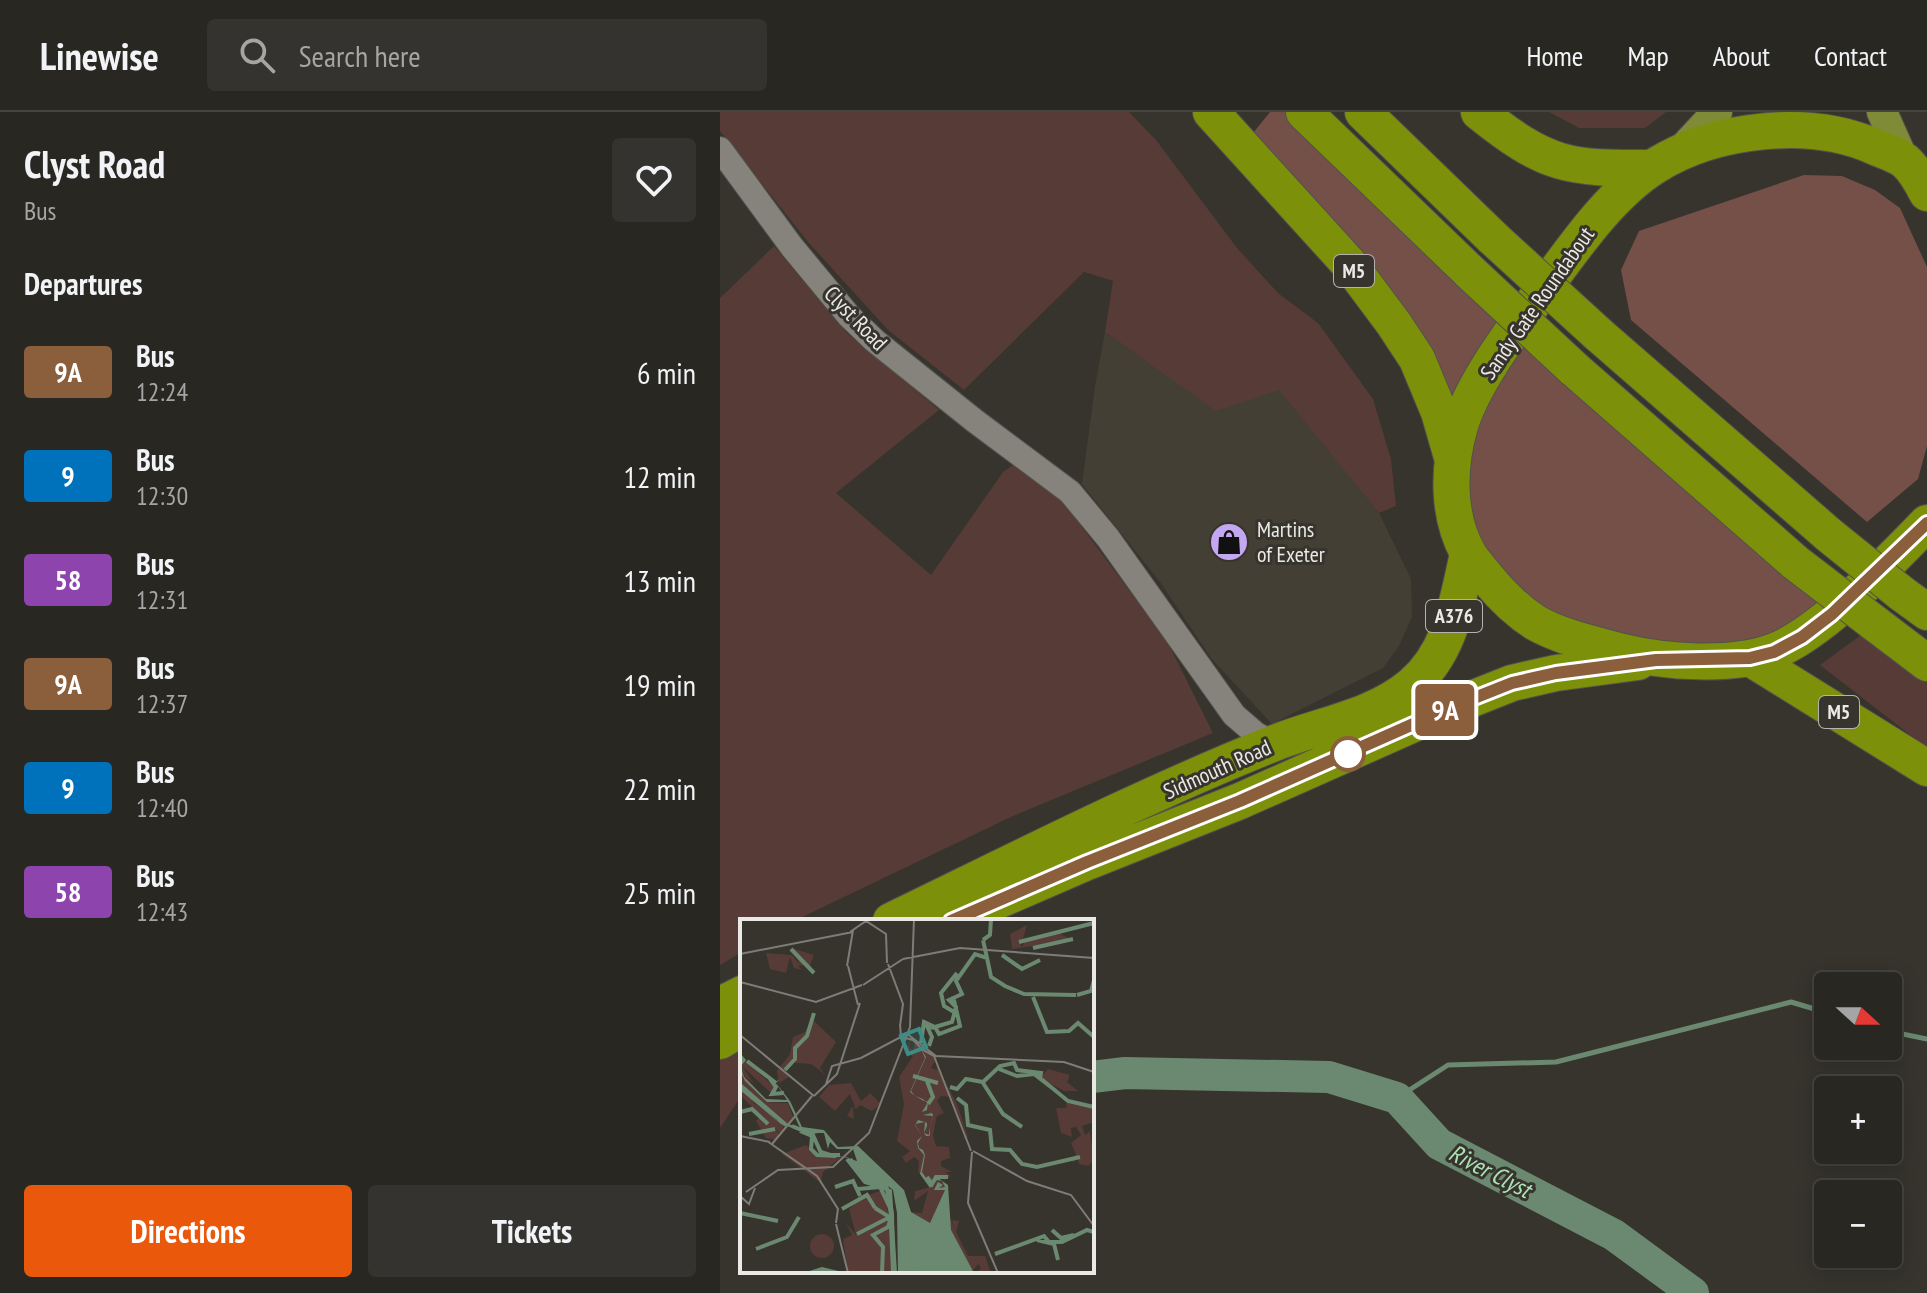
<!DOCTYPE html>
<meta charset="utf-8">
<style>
body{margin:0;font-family:"PT Sans Narrow",sans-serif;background:#34332f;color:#f1f3f6;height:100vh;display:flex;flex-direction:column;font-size:30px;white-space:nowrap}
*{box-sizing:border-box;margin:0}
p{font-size:26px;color:#a5a5a5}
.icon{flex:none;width:44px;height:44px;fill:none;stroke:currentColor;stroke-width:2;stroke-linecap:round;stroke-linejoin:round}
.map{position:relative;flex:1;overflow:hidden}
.drawer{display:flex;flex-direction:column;background:#282722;width:720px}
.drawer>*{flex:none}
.badge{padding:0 16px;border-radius:6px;font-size:28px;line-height:52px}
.needle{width:52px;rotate:111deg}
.fabs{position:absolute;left:1094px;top:860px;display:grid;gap:16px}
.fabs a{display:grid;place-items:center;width:88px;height:88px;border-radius:8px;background:#282722;box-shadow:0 4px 20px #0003,0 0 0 2px #444440;font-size:40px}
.map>.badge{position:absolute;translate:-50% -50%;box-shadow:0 0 0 4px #fff}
h2{padding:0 24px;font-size:30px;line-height:72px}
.round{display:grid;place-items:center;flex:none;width:84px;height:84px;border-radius:8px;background:#34332f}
.headline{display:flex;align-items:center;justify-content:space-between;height:136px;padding:0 24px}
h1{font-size:38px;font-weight:700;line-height:60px}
.cta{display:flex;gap:16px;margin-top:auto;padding:16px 24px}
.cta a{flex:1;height:92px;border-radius:8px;background:#ea580c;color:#fff;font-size:32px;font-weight:700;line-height:92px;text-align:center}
.cta a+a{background:#34332f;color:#f1f3f6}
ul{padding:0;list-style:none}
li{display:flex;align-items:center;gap:24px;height:104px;padding:0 24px}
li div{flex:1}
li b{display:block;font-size:30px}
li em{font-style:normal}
li .badge{min-width:88px;font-weight:700;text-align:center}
header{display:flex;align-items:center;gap:48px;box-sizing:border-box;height:112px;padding:0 40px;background:#282722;border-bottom:2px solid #444440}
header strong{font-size:38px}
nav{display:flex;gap:44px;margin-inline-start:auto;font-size:28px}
.search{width:560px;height:72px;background:#34332f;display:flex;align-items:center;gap:20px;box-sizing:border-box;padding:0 28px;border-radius:8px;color:#a5a5a5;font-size:30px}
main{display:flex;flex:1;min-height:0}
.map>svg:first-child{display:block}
.built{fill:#433f34}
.green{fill:#563b36}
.forest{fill:#755049}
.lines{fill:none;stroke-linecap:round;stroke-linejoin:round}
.stream{stroke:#6b8970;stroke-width:5}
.river{stroke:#6b8970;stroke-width:32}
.minor-casing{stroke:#53514c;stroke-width:26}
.major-casing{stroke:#53514c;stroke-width:32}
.highway-casing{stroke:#53514c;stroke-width:38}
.minor{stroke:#86837c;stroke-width:24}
.major{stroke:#808b37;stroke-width:30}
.highway{stroke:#7c9109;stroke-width:36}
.highway-bridge-casing{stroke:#53514c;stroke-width:38;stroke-linecap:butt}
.highway-bridge{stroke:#7c9109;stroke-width:36}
.line-casing{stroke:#fff;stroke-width:18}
.line{stroke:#8b5e3c;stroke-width:12}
.stop-dot{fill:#fff;stroke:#8b5e3c;stroke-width:4}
.labels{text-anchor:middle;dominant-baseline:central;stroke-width:6;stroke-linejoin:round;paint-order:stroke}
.shield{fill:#36342d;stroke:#b5b3ae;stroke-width:2}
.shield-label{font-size:20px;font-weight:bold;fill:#ebe9e5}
.street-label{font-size:22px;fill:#ebe9e5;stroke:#36342d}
.poi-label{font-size:22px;fill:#ebe9e5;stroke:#36342d;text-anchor:start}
.water-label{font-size:24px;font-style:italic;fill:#ace2b5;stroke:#36342d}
.inset-river{fill:none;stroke:#6b8970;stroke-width:4}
.inset-road{fill:none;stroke:#7e7c77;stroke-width:2}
.view{fill:#3b8d86;fill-opacity:0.15;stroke:#3b8d86;stroke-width:4}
.inset-edge{fill:none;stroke:#ebe9e5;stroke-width:4}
</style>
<header>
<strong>Linewise</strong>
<div class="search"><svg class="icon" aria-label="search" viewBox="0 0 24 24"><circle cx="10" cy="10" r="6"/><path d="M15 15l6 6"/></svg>Search here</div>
<nav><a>Home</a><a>Map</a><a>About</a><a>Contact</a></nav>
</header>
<main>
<section class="drawer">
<div class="headline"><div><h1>Clyst Road</h1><p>Bus</p></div><a class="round"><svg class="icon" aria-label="heart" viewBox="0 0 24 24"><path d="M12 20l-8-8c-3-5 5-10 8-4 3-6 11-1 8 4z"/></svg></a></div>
<h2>Departures</h2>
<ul>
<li><span class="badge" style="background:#8b5e3c;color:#fff">9A</span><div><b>Bus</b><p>12:24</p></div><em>6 min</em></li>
<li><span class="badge" style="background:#0072bc;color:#fff">9</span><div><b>Bus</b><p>12:30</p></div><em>12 min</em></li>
<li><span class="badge" style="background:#8e44ad;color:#fff">58</span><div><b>Bus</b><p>12:31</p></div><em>13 min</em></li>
<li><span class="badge" style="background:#8b5e3c;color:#fff">9A</span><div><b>Bus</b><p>12:37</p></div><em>19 min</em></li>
<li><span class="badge" style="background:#0072bc;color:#fff">9</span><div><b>Bus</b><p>12:40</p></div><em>22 min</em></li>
<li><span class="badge" style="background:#8e44ad;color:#fff">58</span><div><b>Bus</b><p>12:43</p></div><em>25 min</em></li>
</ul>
<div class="cta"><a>Directions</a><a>Tickets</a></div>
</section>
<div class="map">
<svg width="1207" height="1181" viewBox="0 0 1207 1181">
<rect width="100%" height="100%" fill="#36342d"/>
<!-- built -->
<path class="built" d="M385 220 496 298 559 277 598 323 659 401 691 467 692 505 679 534 663 556 552 612 491 546 440 470 362 372 375 274Z"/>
<!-- green -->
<path class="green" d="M0 0H409L436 28 517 136 558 181 598 211 653 287 671 347 676 394 659 401 559 278 496 299 385 220 393 169 364 160 244 278 168 218 88 130 0 19Z
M829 0H946L925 16H859Z
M54 134 127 221 219 298 116 381 211 463 283 360 296 351 341 387 447 529 493 621 293 704 74 809H22V840L0 853V186Z
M1145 520 1207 567V636L1100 553Z
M22 931V983L0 1016V945Z"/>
<!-- forest -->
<path class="forest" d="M550 0H571L1112 502 1054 540 856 528 748 442 719 300 521 36Z
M1084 63 1122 64 1155 78 1180 96 1207 155V334L1198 367 1147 410 911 208 901 158 919 119Z"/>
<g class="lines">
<!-- stream -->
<path class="stream" d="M1168 919 1207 927
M677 986 728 953 836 950 1071 890 1108 901"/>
<!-- river -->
<path class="river" d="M372 965 405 961 609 965 677 986 719 1032 894 1123 973 1181"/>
<defs>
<path id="minor" d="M0 37 72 135 129 204 155 229 255 309 350 380 388 426 514 603 536 622 553 631"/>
<path id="major" d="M1162 0 1183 47
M959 41 997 0"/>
<path id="highway" d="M491 0 630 153 674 212 697 247 719 300 732 345
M584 0 751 161
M643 0 773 126
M759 0C826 54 848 57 932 56
M1207 81C1202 71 1194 57 1185 49 1177 43 1165 39 1155 35 1090 6 996 16 935 54 889 83 853 137 821 180 794 217 753 270 740 314 728 355 727 403 748 441 753 450 762 459 768 467 782 484 797 499 816 511 843 526 874 532 903 540 945 550 1010 555 1052 540 1100 523 1171 448 1207 411
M878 222 1109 423
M853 256 1076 451
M1181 481 1207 500
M1153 510 1207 551
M1030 546 1207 656
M171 809C297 748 422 684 552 632 598 613 653 606 692 573 731 540 737 490 748 442
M231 809 367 750 520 689 734 594 792 571 836 561 918 550
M0 893 22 882
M0 929 22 916"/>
</defs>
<!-- minor casing -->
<use href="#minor" class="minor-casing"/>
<!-- major casing -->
<use href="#major" class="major-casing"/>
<!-- highway casing -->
<use href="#highway" class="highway-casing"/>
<!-- minor -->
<use href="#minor" class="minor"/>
<!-- major -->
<use href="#major" class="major"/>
<!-- highway -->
<use href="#highway" class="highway"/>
<defs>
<path id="highway-bridge" d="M773 126 878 222
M751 161 853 256
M1109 423 1181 481
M1076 451 1153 510"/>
</defs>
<!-- highway-bridge casing -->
<use href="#highway-bridge" class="highway-bridge-casing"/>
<!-- highway-bridge -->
<use href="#highway-bridge" class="highway-bridge"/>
</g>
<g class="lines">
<defs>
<path id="line" d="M231 809 367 750 520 689 734 594 792 571 836 561 936 548 1030 546 1054 540 1082 525 1112 502 1207 411"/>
</defs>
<!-- line casing -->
<use href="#line" class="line-casing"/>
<!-- line -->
<use href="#line" class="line"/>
</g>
<!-- icons -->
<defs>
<symbol id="shop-disc" viewBox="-11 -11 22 22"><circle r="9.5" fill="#c4a7f1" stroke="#36342d"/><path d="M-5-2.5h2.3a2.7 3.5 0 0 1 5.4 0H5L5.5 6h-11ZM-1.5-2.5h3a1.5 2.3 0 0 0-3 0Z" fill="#111"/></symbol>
</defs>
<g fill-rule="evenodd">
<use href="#shop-disc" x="487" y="408" width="44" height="44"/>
</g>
<!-- markers -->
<circle class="stop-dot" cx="628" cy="642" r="16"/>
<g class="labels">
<!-- shield labels -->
<g class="shield">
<rect x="614" y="143" width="40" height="32" rx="6"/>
<rect x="706" y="488" width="56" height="32" rx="6"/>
<rect x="1099" y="584" width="40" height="32" rx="6"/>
</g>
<g class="shield-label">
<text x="634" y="159">M5</text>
<text x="734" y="504">A376</text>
<text x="1119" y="600">M5</text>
</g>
<!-- street labels -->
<g class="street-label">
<text transform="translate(817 191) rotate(-55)">Sandy Gate Roundabout</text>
<text transform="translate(136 206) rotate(46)">Clyst Road</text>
<text transform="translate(497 657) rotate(-24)">Sidmouth Road</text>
</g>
<!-- poi labels -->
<g class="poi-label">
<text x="537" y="417">Martins<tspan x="537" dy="25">of Exeter</tspan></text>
</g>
<!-- water labels -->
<g class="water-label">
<text transform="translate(770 1059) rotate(27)">River Clyst</text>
</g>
</g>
<!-- overview -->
<g transform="translate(20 807)">
<rect width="354" height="354" fill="#36342d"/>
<path d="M287 6 283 20 279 22 282 28 285 22 319 14 332 21 272 30 270 15ZM51 29 74 36 69 49 76 55 63 46 58 47 62 51 54 49 50 38 46 54 30 50 26 34 52 36 60 46ZM72 100 96 123 80 149 86 156 71 145 55 144 54 138 44 151 51 157 39 164 37 152 50 135 53 118 65 113ZM170 123 169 129 173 131 175 124 198 137 191 149 197 151 196 146 217 185 228 218 223 220 226 215 211 178 201 177 197 182 204 194 197 197 193 216 196 227 209 228 210 239 201 242V247L212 253H205L211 257 205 261 195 259 193 267 197 260 206 265 204 282 215 311 212 301 219 302 216 313 228 337H245L251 354H235L241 349 238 345 233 352 230 347 232 354H219L212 337 213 345 206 343 212 354H170L183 330 180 314 166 295 164 277 171 293 182 294 188 272 174 282 175 272 191 268 178 253 179 242 174 238 166 244 162 238 170 232 157 222 164 185 159 158 173 137 164 134ZM5 141 34 168 31 174 3 148 14 165 5 157 1 149ZM308 150 330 156 327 163 338 172H324L300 159ZM0 151 27 183 48 184 54 200 47 206 16 183 0 164ZM111 164 121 182 130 174 141 185 132 192 120 186 116 190 113 188 114 200 107 197 112 188H115L110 175 95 192 79 178 89 166ZM1 169 6 171 14 184 44 206 41 215 34 209 40 216 37 221 26 219 16 202 6 210 20 198 26 202 0 176V171L8 174ZM327 182 354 188V203L342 207 345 216 354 209 350 213 354 240 349 247 339 245 337 238 334 243 328 240 336 236 331 224 341 216 336 208 331 209 332 218 321 214 316 189H326ZM66 226 78 237 101 238 83 253 81 264 42 235ZM146 270 153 354H108L103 320 112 316 106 304 116 316 109 290 122 278ZM70 327a12 12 0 1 1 24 0a12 12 0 1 1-24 0Z" fill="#563b36"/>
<path d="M181 130 186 138 171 172 175 177 183 180 185 182H187L188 183 187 191 182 193 183 196 192 194 193 196V198L190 208V216L189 217H186L184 214 185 203 175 205 182 217 178 224 179 229 183 231 185 236 182 253 191 266 194 260 198 259 208 266 211 311 234 354H158L157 294 153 271 148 267 151 274 154 295 155 354 147 269 125 261 107 238 80 236 72 216 41 205 0 171V165L37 201 60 209 48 183H27L5 162 0 151V134L6 141 1 147 4 158 26 180 47 181 36 164 37 162 40 160 36 164 50 182 62 208 84 211 98 228 118 227 164 271 171 293 190 304 205 271H194L198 263 203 266 199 269 205 268 202 262 197 261 190 269 180 255 184 236 178 229 177 222 182 217 175 206 178 201 185 203 187 204V207L184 214 189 216 190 208 193 197 183 196 182 193 188 183 184 182 175 177 170 173 185 139ZM78 214H84L88 230 90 223 97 230H113L117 242 78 230 73 215Z" fill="#6b8970" fill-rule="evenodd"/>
<path class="inset-river" d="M243 21 250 16 251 0M279 23 354 4M293 29 333 20M51 30 74 54M262 36 282 50 300 41M247 39 251 58 265 67 284 75 336 76M337 76 351 72 354 61M293 78 307 113 329 112 338 104 354 118M214 93 204 87 201 74 217 54M195 108 199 115 220 107 213 77M181 124 184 103 195 108 212 103 216 88 209 81 222 75 216 62 235 35 247 39 243 21M189 127 192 118 187 107 194 109M7 142 36 164M259 150 277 157 294 155 316 172M45 151 55 140V129L67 117 74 94M173 157 198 164M30 160 36 168 32 175 44 174M187 162 193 178 188 185M243 164 263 195 282 208M0 166 46 206M210 168 217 170 226 160 243 163 260 147 274 144 277 151 301 154 300 159 328 182 354 188M217 179 226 186 228 206 250 211 252 230 270 231 282 245 297 248 340 238M0 193 12 190 28 205M52 207 73 216 82 236H100M60 212 72 217 71 230 77 236 96 237M9 215 35 210M107 240 125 263 147 270 151 296M110 240 126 260 150 272 155 354M187 258 192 265 196 258H208M95 268 113 262 120 277M118 270 140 268 150 289M161 271 165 297 180 319V334L167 354M135 289 151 299 148 308 133 316 143 328 142 354M102 290 127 276 135 289M0 294 38 302M151 307 153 354M312 311 321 319 334 316M117 315 150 298M297 321 314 325 318 341M16 330 47 318 59 298M255 335 304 317 309 323H322L347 311 354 313M70 354 82 350 98 354"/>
<path class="inset-road" d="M110 13 126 2 146 15 147 44M0 35 113 13M163 40 220 29 354 39M148 45 163 85 160 107M107 47 113 11M108 47 118 86M0 63 76 83 122 66M123 66 163 40M0 116 74 177M162 118 173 121 183 131 194 137H196L166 114M194 137 231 232M196 137 324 143 354 153M86 165 92 147 121 139 161 118 160 105M74 177 97 155 120 84M0 217 30 223M27 222 77 257 98 290 96 304M32 225 72 177M233 232 287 262 331 276 354 307M232 233 228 284 258 354M6 273 38 251 93 248 129 214 170 108 174 0M0 277 9 285 15 269M96 305 108 354"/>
<path class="view" d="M179 110 186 128 168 135 161 117Z"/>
<rect width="354" height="354" class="inset-edge"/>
</g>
</svg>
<div class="fabs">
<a><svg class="needle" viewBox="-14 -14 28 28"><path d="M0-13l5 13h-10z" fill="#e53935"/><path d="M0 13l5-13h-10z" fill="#a5a5a5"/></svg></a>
<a>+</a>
<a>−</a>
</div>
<b class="badge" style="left:725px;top:598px;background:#8b5e3c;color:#fff">9A</b>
</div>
</main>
